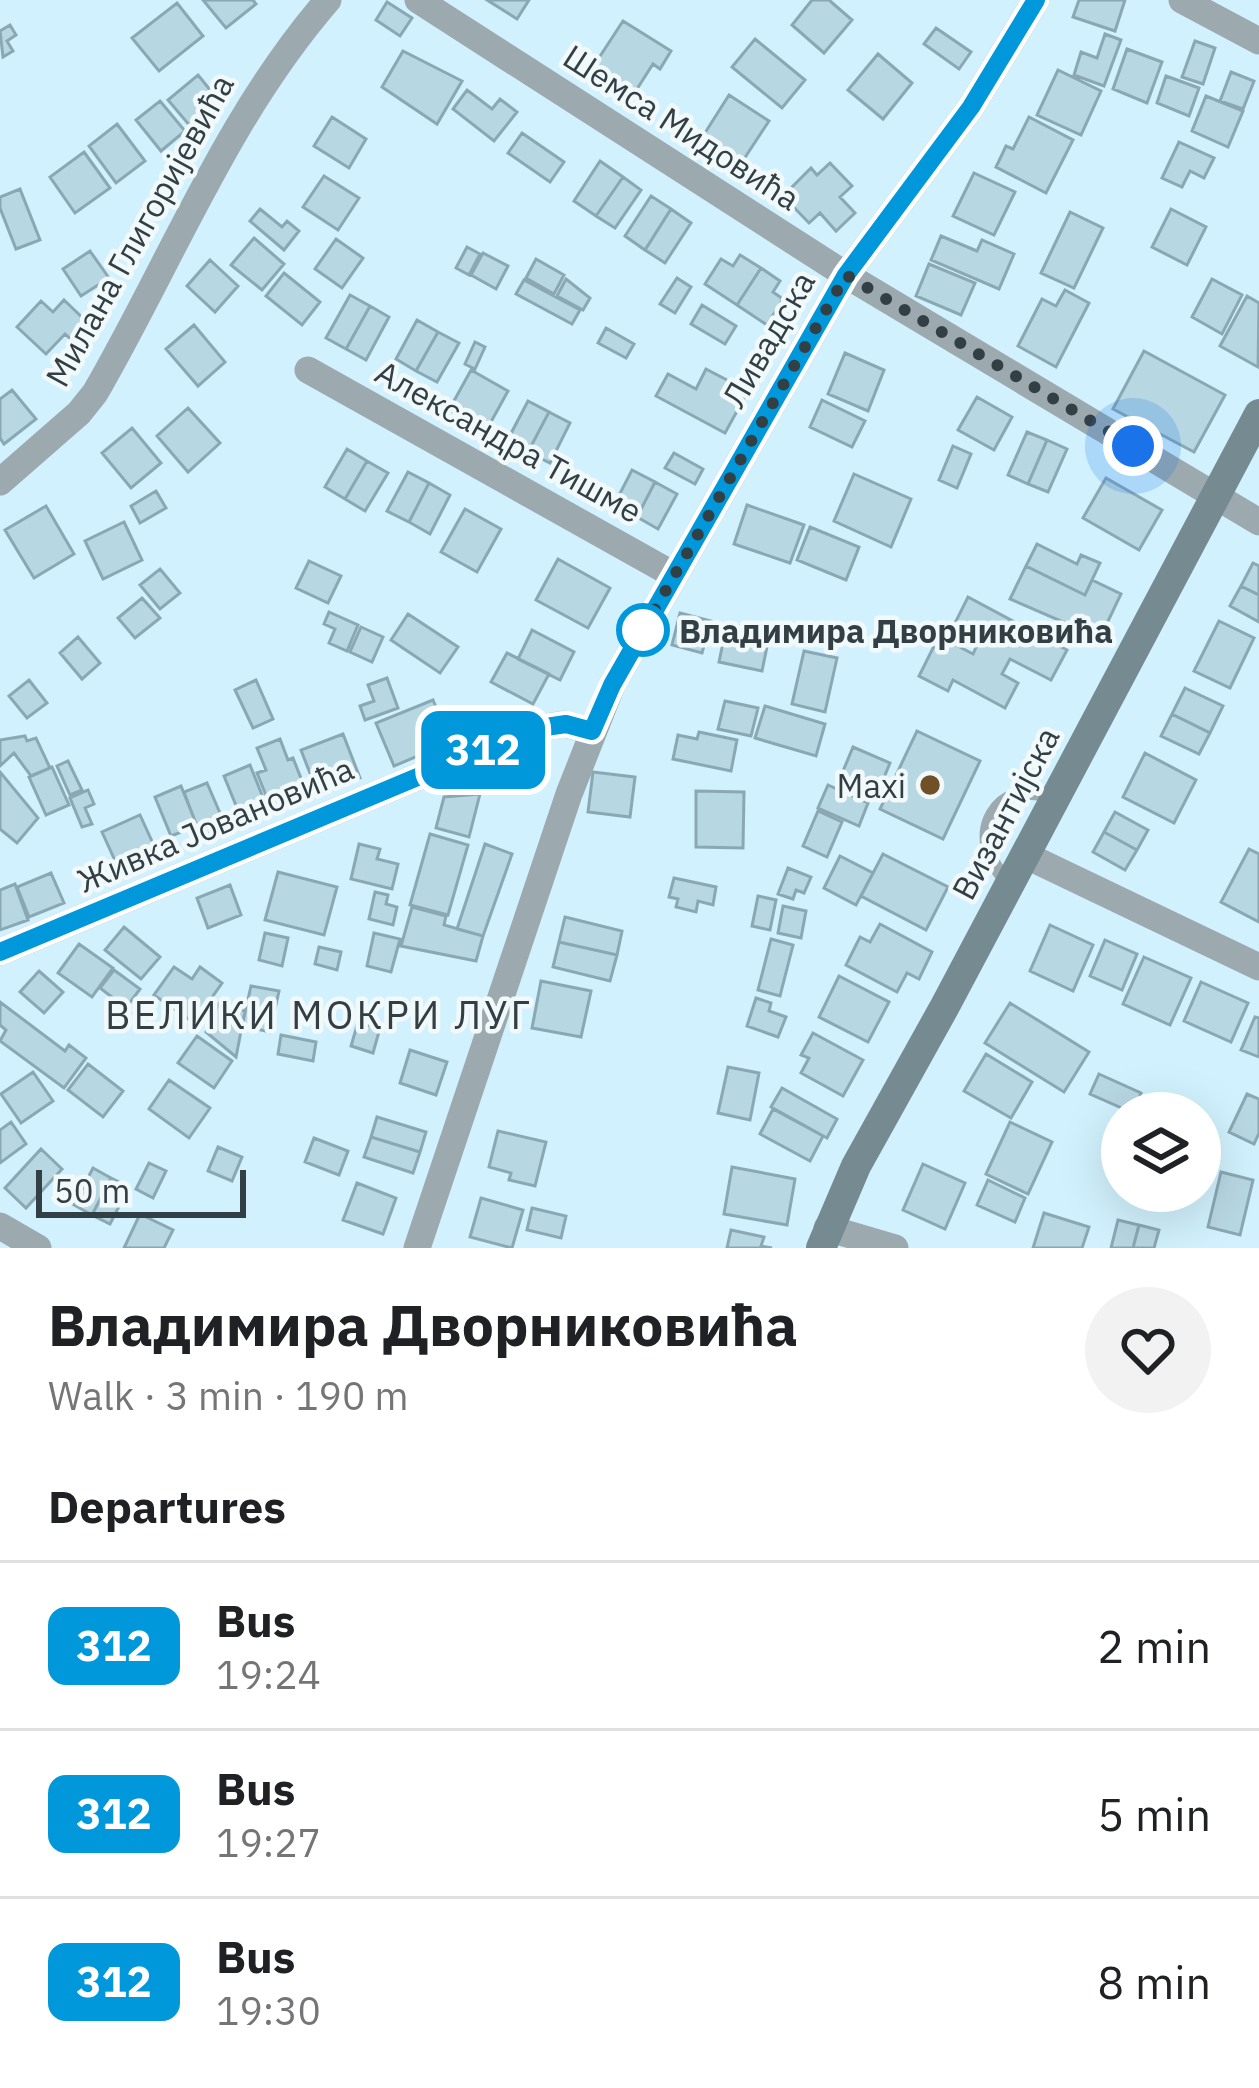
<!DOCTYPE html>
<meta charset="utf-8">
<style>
body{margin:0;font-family:"IBM Plex Sans",sans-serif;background:#f2f2f2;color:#202124;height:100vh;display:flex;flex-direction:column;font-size:45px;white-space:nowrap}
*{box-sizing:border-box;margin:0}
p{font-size:39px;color:#757577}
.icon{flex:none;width:66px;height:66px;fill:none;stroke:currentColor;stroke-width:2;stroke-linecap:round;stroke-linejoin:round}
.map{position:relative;height:1248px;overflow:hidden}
.side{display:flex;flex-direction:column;background:#fff;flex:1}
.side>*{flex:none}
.badge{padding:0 24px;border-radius:18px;font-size:42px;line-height:78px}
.tools{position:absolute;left:1101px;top:1092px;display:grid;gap:24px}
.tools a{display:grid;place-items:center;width:120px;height:120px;border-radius:50%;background:#fff;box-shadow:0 12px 48px #0002;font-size:60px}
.scale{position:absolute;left:36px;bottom:30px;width:210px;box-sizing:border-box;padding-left:12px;border:6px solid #323f44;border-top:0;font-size:33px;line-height:42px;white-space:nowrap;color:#323f44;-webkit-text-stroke:9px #f2f9fb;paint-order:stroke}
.you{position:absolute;width:60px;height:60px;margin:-30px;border:9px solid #fff;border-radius:50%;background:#1a73e8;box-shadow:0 0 0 18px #1a73e833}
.map>.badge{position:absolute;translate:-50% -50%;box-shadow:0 0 0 6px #fff}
h2{padding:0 48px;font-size:45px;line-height:108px}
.round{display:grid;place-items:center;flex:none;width:126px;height:126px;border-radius:63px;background:#f2f2f2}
.overview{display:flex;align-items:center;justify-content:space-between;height:204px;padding:0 48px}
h1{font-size:57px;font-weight:700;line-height:90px}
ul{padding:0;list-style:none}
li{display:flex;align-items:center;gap:36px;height:168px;padding:0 48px;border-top:3px solid #e0e0e0}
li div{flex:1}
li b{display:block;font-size:45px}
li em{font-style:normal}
li .badge{min-width:132px;font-weight:700;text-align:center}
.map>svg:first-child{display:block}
.building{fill:#b7d7e3;stroke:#89a8b4;stroke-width:3}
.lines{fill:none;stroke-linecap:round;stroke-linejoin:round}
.lane{stroke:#9ca9ae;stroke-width:14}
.street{stroke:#9ca9ae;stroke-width:27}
.secondary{stroke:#758a91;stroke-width:30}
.line-casing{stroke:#fff;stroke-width:27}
.line{stroke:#0098da;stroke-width:18}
.walk{stroke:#323f44;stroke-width:12;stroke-dasharray:0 21.6}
.stop-dot{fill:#fff;stroke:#0098da;stroke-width:6}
.poi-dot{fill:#705127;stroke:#f2f9fb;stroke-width:4.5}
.labels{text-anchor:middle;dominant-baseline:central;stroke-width:9;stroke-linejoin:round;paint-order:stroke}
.street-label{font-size:33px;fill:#323f44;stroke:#f2f9fb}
.stop-label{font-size:33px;font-weight:bold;fill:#323f44;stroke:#f2f9fb;text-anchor:start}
.poi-label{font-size:33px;fill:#323f44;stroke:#f2f9fb;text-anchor:end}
.quarter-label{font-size:39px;letter-spacing:3px;fill:#323f44;stroke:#f2f9fb}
</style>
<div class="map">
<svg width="1259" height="1248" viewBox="0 0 1259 1248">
<rect width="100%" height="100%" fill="#d0f1fd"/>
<!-- building -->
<path class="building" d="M203 0H253L256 4 226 28Z
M487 0H529L517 19Z
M812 0H829L852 20 824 53 792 25Z
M1079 0H1125L1115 31 1073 17Z
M387 2 412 18 400 36 376 20Z
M177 3 203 36 159 71 132 38Z
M623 21 671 51 660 69 653 64 630 100 589 73Z
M10 25 16 35 7 41 13 51 3 57 0 31Z
M936 28 971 52 959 69 924 44Z
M1105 34 1121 40 1104 86 1074 75 1081 52 1097 58Z
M755 39 805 80 782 108 732 67Z
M1195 41 1215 48 1203 84 1182 77Z
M1127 49 1162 62 1147 103 1113 89Z
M403 51 462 81 437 124 382 87Z
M878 54 912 83 883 119 848 90Z
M1058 70 1101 91 1081 135 1037 115Z
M1231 72 1254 81 1243 109 1220 101Z
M198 75 220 102 190 126 168 100Z
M1166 76 1199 88 1189 116 1157 103Z
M467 90 492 109 500 99 517 112 494 141 453 109Z
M729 95 769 121 742 162 703 136Z
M1206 96 1243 111 1228 147 1192 131Z
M160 101 185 131 161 151 136 120Z
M332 117 366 139 349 168 314 146Z
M1029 117 1073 140 1046 193 996 167 1006 146 1013 149Z
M117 124 145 161 116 183 89 146Z
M522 133 564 162 550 182 508 153Z
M1179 142 1214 158 1204 178 1190 171 1182 187 1162 178Z
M84 152 110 188 75 213 50 177Z
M600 161 623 177 596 216 574 201Z
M830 163 852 186 840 197 855 213 836 231 820 213 809 223 783 196 811 168 817 175Z
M974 173 1015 192 994 235 953 216Z
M324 176 359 198 338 230 303 207Z
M623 177 641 190 615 228 596 216Z
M20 189 40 240 16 249 0 208V197Z
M651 196 671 209 645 250 625 236Z
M260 209 282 227 287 221 299 231 284 250 250 221Z
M671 209 691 223 665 263 645 250Z
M1171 209 1206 227 1187 265 1152 247Z
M1070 212 1103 228 1074 288 1041 273Z
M941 236 977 251 982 240 1014 254 999 289 931 260Z
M254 238 284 264 262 290 231 265Z
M336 239 363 258 342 288 315 269Z
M467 247 480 254 469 275 456 268Z
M90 251 109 278 81 296 63 269Z
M483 253 508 266 496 289 471 275Z
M740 255 761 268 737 305 705 284 721 259 733 266Z
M536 259 564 275 554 294 526 278Z
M210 260 238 286 215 312 187 286Z
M929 264 975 283 961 315 916 296Z
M761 268 780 281 773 292 783 299 767 325 737 305Z
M284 273 320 302 302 325 266 296Z
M677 278 691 287 675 313 660 304Z
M566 279 590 298 583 310 557 296Z
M1212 279 1242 295 1222 334 1192 317Z
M524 280 580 310 572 324 516 294Z
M1065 290 1089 303 1056 367 1018 346 1042 299 1056 306Z
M350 295 370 306 346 349 326 338Z
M1247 296 1259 303 1258 367 1220 346Z
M64 300 89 324 73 341 65 334 46 354 17 327 41 301 53 312Z
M702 305 736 326 725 344 691 324Z
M370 306 389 317 366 360 346 349Z
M417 320 438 332 416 371 396 359Z
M194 325 225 362 198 386 166 349Z
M606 328 634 344 626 358 598 343Z
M438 332 459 343 437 382 416 371Z
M475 342 485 347 475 369 465 364Z
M1144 351 1225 395 1194 452 1113 409Z
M845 353 884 370 868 411 828 394Z
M706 369 748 391 725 433 656 396 668 374 696 389Z
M471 370 508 391 486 431 449 410Z
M12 390 36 419 4 444 0 438V399Z
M977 397 1012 417 994 450 958 430Z
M822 400 865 421 852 447 810 427Z
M528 401 549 412 528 452 507 441Z
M188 408 220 443 188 472 157 436Z
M549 412 570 423 550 463 528 452Z
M132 428 161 463 131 488 102 453Z
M1027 432 1047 440 1028 484 1008 475Z
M1047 440 1067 449 1048 492 1028 484Z
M953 446 971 454 957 488 939 480Z
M347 449 367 461 345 499 325 487Z
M674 453 703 469 695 484 665 468Z
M367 461 388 473 365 511 345 499Z
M632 470 655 482 637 517 614 505Z
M408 472 429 483 409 522 387 511Z
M854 474 911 499 891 547 834 521Z
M1106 478 1162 510 1139 550 1083 518Z
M655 482 677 494 658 529 637 517Z
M429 483 450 495 430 534 409 522Z
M156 491 166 508 140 523 131 506Z
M747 505 804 525 790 563 734 544Z
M46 506 74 554 34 578 5 530Z
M465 509 501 529 477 572 441 552Z
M124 522 142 560 103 579 85 541Z
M810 527 859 547 846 580 797 560Z
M1037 544 1077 564 1081 555 1100 563 1085 595 1026 566Z
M558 559 610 588 588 628 536 600Z
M309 561 341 576 328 603 296 588Z
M1253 563 1259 566V595L1241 586Z
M1026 566 1085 595 1092 580 1121 594 1100 638 1010 599Z
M160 569 180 593 160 609 140 585Z
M1241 586 1259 595V622L1230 606Z
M968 597 1067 650 1051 680 1010 659 1002 674 1018 683 1005 708 953 680 948 691 919 676 939 636 973 654 978 643 952 629Z
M142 598 160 618 135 638 118 618Z
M329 612 358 625 347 651 329 643 335 629 324 624Z
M680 613 711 621 702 653 672 645Z
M408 614 458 647 440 673 391 640Z
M1219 621 1254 638 1230 688 1194 671Z
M727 623 770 632 762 671 719 662Z
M361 627 383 637 372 662 350 652Z
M532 630 574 652 560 680 518 659Z
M78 637 100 663 82 679 60 653Z
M804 651 837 658 825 712 792 704Z
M507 653 549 674 533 704 491 682Z
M387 678 398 708 365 720 360 706 374 701 368 685Z
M29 680 47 703 27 718 9 696Z
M256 680 273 719 253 728 235 690Z
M1185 688 1223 706 1210 733 1172 714Z
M433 700 451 742 394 766 376 723Z
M725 701 758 708 751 736 718 729Z
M765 706 825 724 816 756 755 738Z
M1172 714 1210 733 1199 754 1161 736Z
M917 731 980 761 943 839 880 809Z
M699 732 737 740 731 771 673 759 678 735 697 739Z
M343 734 360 778 318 794 301 750Z
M25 736 27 741 36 738 50 768 31 776 14 753 0 766V740Z
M280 739 288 760 293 758 308 796 272 810 257 773 266 770 257 748Z
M853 747 890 763 878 792 841 776Z
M1145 753 1196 780 1174 823 1123 797Z
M68 761 82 790 70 795 57 766Z
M250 765 268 810 242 820 224 776Z
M52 767 69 805 46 815 29 777Z
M0 772 38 818 17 843 0 829Z
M593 772 635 777 630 817 588 812Z
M207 783 226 827 201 837 184 792Z
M828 785 868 803 859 826 818 808Z
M181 786 197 826 171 836 155 797Z
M88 790 94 804 85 808 92 824 82 827 70 798Z
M696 791 744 792 743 848 696 847Z
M480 794 469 837 436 828 444 797Z
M818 811 842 822 827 857 803 846Z
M1115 812 1148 830 1137 850 1104 832Z
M140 815 156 850 118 867 102 832Z
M1104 832 1137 850 1125 870 1093 852Z
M430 834 468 845 448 915 410 905Z
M359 844 380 849 377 859 398 864 392 889 351 879Z
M485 844 512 854 483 936 457 929Z
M1249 849 1259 854V922L1221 902Z
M883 854 948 887 926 930 861 896Z
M840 856 873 873 856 905 824 888Z
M788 868 811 877 804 893 796 890 793 899 778 894Z
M278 872 337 887 324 935 265 920Z
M51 873 64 903 29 917 17 887Z
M674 878 716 887 713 905 698 901 696 912 676 907 678 899 669 897Z
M15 884 28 920 0 930V890Z
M230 885 241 915 208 928 197 898Z
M375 892 388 895 386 904 397 907 393 925 369 919Z
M758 896 776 900 770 930 752 926Z
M783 906 806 911 801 938 778 933Z
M412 907 446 916 444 925 483 936 476 961 401 946Z
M565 917 622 931 617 955 559 942Z
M880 924 932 952 919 979 907 973 897 992 846 965 860 937 870 942Z
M1050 925 1093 945 1073 991 1030 971Z
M124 927 160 957 141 979 105 950Z
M265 933 288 938 282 966 259 960Z
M374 933 400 939 391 972 367 966Z
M771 939 793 945 780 996 758 990Z
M1105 940 1137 954 1122 990 1090 976Z
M559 942 617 955 610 981 553 967Z
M79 944 113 968 92 997 58 973Z
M319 947 341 952 337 970 315 964Z
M1144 957 1191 978 1170 1025 1123 1004Z
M174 967 192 979 200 967 222 983 194 1023 154 995Z
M114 970 140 989 126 1008 100 988Z
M39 971 63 992 44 1013 20 992Z
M839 976 889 1002 868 1042 819 1017Z
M541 981 591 991 581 1037 532 1028Z
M1201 982 1248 1003 1231 1042 1184 1021Z
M251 986 279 991 270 1032 242 1026Z
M756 998 771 1003 769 1011 786 1017 778 1037 747 1026Z
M0 1002 65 1051 69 1045 86 1058 64 1088 0 1041 6 1030 0 1025Z
M219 1003 245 1011 236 1057 206 1032Z
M1010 1003 1089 1052 1064 1092 985 1043Z
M1255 1017 1259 1018V1057L1241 1050Z
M358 1022 380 1028 373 1053 351 1046Z
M813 1033 863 1060 843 1096 801 1073 809 1058 801 1055Z
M281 1035 316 1042 313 1061 278 1054Z
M197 1036 232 1061 214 1088 178 1063Z
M410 1050 447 1062 436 1095 400 1083Z
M986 1054 1032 1082 1011 1118 964 1091Z
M88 1064 123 1091 103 1117 68 1090Z
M728 1067 759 1073 750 1120 718 1113Z
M33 1072 53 1101 21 1123 1 1094Z
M1099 1074 1141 1093 1133 1113 1090 1094Z
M169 1080 210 1108 189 1138 149 1109Z
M782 1088 837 1119 827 1138 771 1107Z
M1247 1094 1259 1099V1133L1254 1144 1229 1132Z
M773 1109 823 1136 810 1161 760 1134Z
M377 1117 426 1132 420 1152 371 1137Z
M11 1122 26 1144 0 1163V1130Z
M1010 1122 1052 1142 1028 1194 986 1174Z
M498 1131 546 1142 535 1186 509 1180 511 1173 489 1167Z
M371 1137 420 1152 413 1173 364 1157Z
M314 1138 348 1151 339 1175 305 1162Z
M218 1147 242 1157 232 1181 208 1171Z
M41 1149 62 1169 26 1208 5 1188Z
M149 1163 166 1171 153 1198 136 1189Z
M923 1164 965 1183 945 1229 903 1210Z
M732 1167 795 1179 787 1225 724 1214Z
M93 1168 111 1178 92 1215 74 1205Z
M1221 1172 1253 1180 1240 1235 1208 1227Z
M111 1178 129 1187 110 1224 92 1215Z
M988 1180 1025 1198 1015 1222 977 1205Z
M357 1183 396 1198 383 1234 343 1220Z
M481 1198 523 1210 512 1248 470 1237Z
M532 1208 566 1216 561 1238 527 1230Z
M1044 1213 1089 1227 1082 1248H1033Z
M140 1214 173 1230 164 1248H124Z
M1118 1220 1139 1225 1133 1248H1111Z
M1139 1225 1159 1230 1154 1248H1133Z
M731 1230 764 1237 761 1246 772 1248H727Z"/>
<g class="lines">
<!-- lane -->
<path class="lane" d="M1009 883C960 836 999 775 1053 798"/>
<!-- street -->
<path class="street" d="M418 0 846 275 1259 522
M1182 0 1259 41
M308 370 674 575
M0 482 79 413 95 393C172 260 226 118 328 0
M1025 855 1259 967
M0 952 532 729 565 724 592 731
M0 1226 38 1248
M827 1228 895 1248
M417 1248 569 794 612 685 846 275 971 107 1036 0"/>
<!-- secondary -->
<path class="secondary" d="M821 1248 856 1166 945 1006 1259 414"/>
</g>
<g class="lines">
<defs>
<path id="line" d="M0 952 532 729 566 724 592 731 612 685 846 275 971 107 1036 0"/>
</defs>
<!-- line casing -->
<use href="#line" class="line-casing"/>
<!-- line -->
<use href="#line" class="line"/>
<!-- walk -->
<path class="walk" d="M643 630 633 648 846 275 1133 446"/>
</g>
<!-- markers -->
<circle class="stop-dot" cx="643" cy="630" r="24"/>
<circle class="poi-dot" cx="930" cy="785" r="12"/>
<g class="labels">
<!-- street labels -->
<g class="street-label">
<text transform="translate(682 127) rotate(33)">Шемса Мидовића</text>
<text transform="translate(139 230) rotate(-61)">Милана Глигоријевића</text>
<text transform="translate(768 339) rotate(-60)">Ливадска</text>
<text transform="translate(509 441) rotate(29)">Александра Тишме</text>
<text transform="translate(1005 813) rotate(-62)">Византијска</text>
<text transform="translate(215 824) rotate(-23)">Живка Јовановића</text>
</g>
<!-- stop labels -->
<g class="stop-label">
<text x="679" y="630">Владимира Дворниковића</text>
</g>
<!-- poi labels -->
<g class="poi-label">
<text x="906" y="785">Maxi</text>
</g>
<!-- quarter labels -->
<g class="quarter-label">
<text x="319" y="1014">ВЕЛИКИ МОКРИ ЛУГ</text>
</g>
</g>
</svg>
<div class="tools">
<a><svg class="icon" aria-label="layers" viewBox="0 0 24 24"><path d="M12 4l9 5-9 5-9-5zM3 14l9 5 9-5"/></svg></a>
</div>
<div class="scale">50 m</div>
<div class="you" style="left:1133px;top:446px"></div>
<b class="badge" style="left:483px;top:750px;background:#0098da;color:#fff">312</b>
</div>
<section class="side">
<div class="overview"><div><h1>Владимира Дворниковића</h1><p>Walk · 3 min · 190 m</p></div><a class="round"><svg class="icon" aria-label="heart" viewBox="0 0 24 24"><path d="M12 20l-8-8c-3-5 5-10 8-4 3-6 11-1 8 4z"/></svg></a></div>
<h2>Departures</h2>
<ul>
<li><span class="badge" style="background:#0098da;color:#fff">312</span><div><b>Bus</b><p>19:24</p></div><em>2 min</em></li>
<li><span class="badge" style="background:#0098da;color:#fff">312</span><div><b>Bus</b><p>19:27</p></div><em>5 min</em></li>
<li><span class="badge" style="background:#0098da;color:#fff">312</span><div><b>Bus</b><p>19:30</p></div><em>8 min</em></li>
</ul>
</section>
